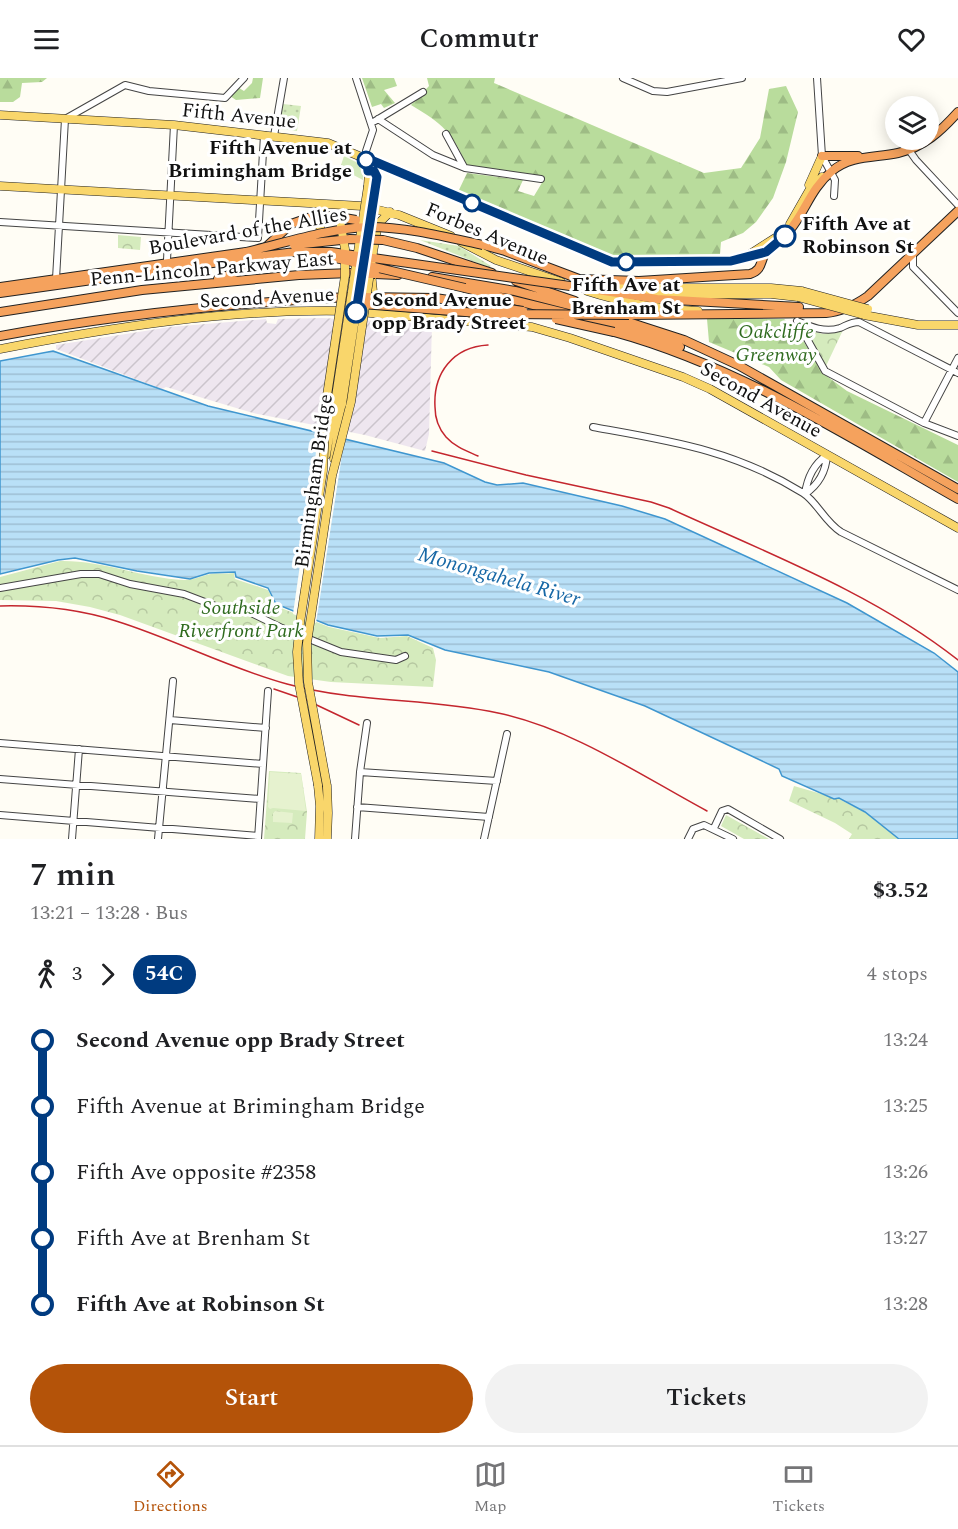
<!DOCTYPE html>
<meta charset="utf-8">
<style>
body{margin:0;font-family:Spectral,serif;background:#f2f2f2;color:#202124;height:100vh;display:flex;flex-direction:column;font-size:22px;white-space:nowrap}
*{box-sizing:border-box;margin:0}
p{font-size:20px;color:#757577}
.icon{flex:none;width:33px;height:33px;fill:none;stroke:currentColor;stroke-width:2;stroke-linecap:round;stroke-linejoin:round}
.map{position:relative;height:761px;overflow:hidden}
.sheet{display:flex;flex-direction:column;background:#fff;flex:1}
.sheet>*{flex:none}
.badge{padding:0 12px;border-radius:20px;font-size:21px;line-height:39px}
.fabs{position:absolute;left:885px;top:18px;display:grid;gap:12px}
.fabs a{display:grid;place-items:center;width:54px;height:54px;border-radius:50%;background:#fff;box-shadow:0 3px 15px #0003;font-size:30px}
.map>.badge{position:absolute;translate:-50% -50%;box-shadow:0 0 0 3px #fff}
.legs{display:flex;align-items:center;gap:9px;height:66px;padding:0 30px;font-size:20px}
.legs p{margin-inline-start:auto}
.head{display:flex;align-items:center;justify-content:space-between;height:102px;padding:0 30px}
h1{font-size:33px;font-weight:600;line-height:45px}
.primary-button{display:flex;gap:12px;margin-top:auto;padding:12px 30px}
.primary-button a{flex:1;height:69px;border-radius:36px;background:#b45309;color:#fff;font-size:24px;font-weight:600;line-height:69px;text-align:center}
.primary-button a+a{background:#f2f2f2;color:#202124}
ul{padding:0 30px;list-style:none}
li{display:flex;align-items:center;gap:21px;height:66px;font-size:22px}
li i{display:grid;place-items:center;width:9px;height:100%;margin:0 8px;background:currentColor}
li i::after{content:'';width:15px;height:15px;margin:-8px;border:4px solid;border-radius:50%;background:#fff}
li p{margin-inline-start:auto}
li:first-child i{background:linear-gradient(#0000 50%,currentColor 0)}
li:last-child i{background:linear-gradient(currentColor 50%,#0000 0)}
header{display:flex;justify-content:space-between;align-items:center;height:78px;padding:0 30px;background:#fff;font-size:27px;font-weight:600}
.dock{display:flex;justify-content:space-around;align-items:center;height:84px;border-top:2px solid #e0e0e0;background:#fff;font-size:16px;color:#757577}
.dock a{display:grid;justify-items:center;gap:3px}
.dock .on{color:#b45309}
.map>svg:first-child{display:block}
.industrial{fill:url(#industrial-furrows)}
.grass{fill:url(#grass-dots)}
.forest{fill:url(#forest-firs)}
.park{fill:url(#park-crowns)}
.pitch{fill:#e6f2cf}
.water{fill:url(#water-rules);stroke:#3f96cf;stroke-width:1.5}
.pier{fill:#fffdf5}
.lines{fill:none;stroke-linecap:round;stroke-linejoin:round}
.minor-casing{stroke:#444;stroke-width:8}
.major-casing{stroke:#222;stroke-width:9}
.highway-casing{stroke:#222;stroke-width:10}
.minor{stroke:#fff;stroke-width:6}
.major{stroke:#f9d66b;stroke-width:8}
.highway{stroke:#f5a25d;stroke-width:8}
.rail{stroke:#c4262e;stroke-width:1.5}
.major-bridge-casing{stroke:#222;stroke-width:9;stroke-linecap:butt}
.highway-bridge-casing{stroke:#222;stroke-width:10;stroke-linecap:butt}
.major-bridge{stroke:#f9d66b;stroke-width:8}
.highway-bridge{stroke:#f5a25d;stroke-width:8}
.line-1-casing{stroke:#fff;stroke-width:14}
.line-1{stroke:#003b80;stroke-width:9}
.stop-1-dot{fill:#fff;stroke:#003b80;stroke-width:3}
.labels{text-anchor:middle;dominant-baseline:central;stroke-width:6;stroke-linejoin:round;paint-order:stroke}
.street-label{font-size:20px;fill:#111;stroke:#fff}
.stop-label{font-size:20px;font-weight:bold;fill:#111;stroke:#fff;text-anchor:start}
.park-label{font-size:20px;font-style:italic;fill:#2f6b1f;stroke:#fff}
.water-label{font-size:21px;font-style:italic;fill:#1768a6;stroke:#fff}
</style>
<header><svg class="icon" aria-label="menu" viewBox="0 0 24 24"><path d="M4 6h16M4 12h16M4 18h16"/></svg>Commutr<svg class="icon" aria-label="heart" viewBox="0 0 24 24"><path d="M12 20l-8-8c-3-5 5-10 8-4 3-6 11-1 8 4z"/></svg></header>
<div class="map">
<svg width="958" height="761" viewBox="0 0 958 761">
<defs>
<pattern id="industrial-furrows" width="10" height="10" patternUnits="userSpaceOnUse" patternTransform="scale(1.5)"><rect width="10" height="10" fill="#eee6ef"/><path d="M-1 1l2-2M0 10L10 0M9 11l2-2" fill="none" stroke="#cbc4cc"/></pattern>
<pattern id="grass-dots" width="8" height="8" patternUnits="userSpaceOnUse" patternTransform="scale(1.5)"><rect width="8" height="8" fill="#d5ebbd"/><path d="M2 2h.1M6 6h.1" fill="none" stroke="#b6c8a1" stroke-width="1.8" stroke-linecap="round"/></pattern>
<pattern id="forest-firs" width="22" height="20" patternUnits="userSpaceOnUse" patternTransform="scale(1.5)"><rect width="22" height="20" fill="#b9dc9c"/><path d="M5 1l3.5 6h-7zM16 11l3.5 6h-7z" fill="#9ebc85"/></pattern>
<pattern id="park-crowns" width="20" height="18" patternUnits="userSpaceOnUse" patternTransform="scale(1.5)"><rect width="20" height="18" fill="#d5ebbd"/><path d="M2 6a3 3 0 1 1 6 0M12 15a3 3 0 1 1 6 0" fill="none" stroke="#b6c8a1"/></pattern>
<pattern id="water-rules" width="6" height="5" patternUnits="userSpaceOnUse" patternTransform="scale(1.5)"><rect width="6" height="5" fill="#b9e0f7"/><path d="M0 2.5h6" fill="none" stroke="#9ebfd3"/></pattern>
</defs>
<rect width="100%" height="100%" fill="#fffdf5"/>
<!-- industrial -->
<path class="industrial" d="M322 240 432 246 429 356 425 373 365 357 253 335 166 309 162 311 56 271V267L170 249 266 241 267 245 276 246 278 241Z"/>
<!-- grass -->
<path class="grass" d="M283 26 301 28 297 53 279 51Z
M420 162 459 168 491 188 489 189 480 186Z"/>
<!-- forest -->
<path class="forest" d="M0 0H47L42 4 22 5 20 19 13 24H0Z
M253 0H263L260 20 236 22 230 18 239 10 244 13 252 5Z
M362 0H394L397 8 384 12 395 25 384 30 381 26 372 29Z
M427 0H495L494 5 704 95 741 90 760 60 769 11 786 8 798 34 786 84 773 120 756 144 743 155 721 164 720 176 619 179 607 176 458 114 467 95 523 102 518 113 534 118 543 103 467 88C452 54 443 46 411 27L429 8Z
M707 241H784L795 250 824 296 847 313 958 367V404L781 302 769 289 709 264Z"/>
<!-- park -->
<path class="park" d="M344 78 364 88 363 102 340 90Z
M118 157 141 159 140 172 118 170Z
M805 251 823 256 843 252 826 288Z
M60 483C102 482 142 500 184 502 194 502 201 498 211 496 218 495 226 496 234 495L235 501 268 512 276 528 329 549 380 560 407 558 433 570 436 582 433 609 331 604 288 598 120 537 90 529 56 523 0 522V499Z
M269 693 301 695 307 734 305 761H264Z
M794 708 839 721 866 735 899 761H849L852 756 835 745 789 723Z
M726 737 769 761H744L721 748Z"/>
<!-- pitch -->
<path class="pitch" d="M270 694 301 696 306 733 273 730 270 731 268 729Z
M275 733 293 735 292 745 273 744V735Z"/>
<!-- water -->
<path class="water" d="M53 273 208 328 444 385 485 404 497 407 523 405 622 428 665 441 847 525 934 575 958 594V761H899L865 734 839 720 834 721 782 698 779 691 645 628 549 594 445 572 408 557 377 558 328 547 276 526 268 510 236 499 235 494 209 495 190 501 137 493 75 480 58 482 0 496V283Z"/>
<!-- pier -->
<path class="pier" d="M319 353 346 359 342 377 316 545 293 536Z"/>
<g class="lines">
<defs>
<path id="minor" d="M356 0 373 52 366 73V80
M623 0 653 13 667 14 742 0
M817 0 822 78 835 102 834 118
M378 41 433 77 465 90 541 101
M375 43 423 14
M446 56 464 89
M274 58 284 0
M909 72 916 82 958 127
M0 144 258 160 264 57
M913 175V189L958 235
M167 182 174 47
M56 201 65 41 125 7 149 13 225 20 244 0
M797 243 825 293 924 345 958 358
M797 243C811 249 825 255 840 250 847 247 851 244 859 244L958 295
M924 345 958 280
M593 349C671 363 734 372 803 415 817 424 825 444 841 454L958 512
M805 416C807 401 814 386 827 377
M805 416C818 407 826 393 827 377
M0 510 81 496H99L130 506 184 516 218 529 241 530 282 550 341 574 396 582 405 578
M170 642 266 650
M0 665 263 686
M360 694 497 703
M0 701 260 721
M357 729 489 739
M0 737 258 758
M714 750 722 733 728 731 780 761
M72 761 79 671
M158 761 173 603
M258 761 268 613
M355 761 360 694 367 645
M484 761 507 656
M688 761 693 751 704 747 733 761"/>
<path id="major" d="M0 37 174 47 328 65 612 184 731 183 766 174
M366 80 369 94 368 108
M368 92 374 93 376 96 375 109
M809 107 822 78
M0 108 362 128 399 137 451 158
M790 146 810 111 822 99
M320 161 321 126
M461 164 496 182 561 204
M373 174 378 146 390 134
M750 176 775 160
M371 194 374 224
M597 205 640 210H771L802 213
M587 213C624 225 659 231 698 233
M647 217 771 216 798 219
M359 234 532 249 570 260 683 299 710 311 958 450
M864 237 918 247H958
M0 271C113 249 228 231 344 233
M326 377 335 325
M334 381 342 326
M318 707 320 728 319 761
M327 708 328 735 327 761"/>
<path id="highway" d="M822 78H858
M383 162 417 170 492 195
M483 167 505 173 579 201 639 203 750 196C762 192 760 185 765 175 770 167 783 161 789 153 806 133 810 111 832 93 851 77 875 80 898 75 924 69 941 53 958 34
M265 170 291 146 314 138
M375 196 398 197
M432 199 515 213 601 235
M218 201 237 194 256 180
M516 203 575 223
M0 209 246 174
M465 210 565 235
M591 211 657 221 799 229
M0 215 248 180
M0 234 142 212 299 197 351 195
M629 237 826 235C842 234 855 227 868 218L958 133
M581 239 632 252 680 269
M613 239 684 262 738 287 958 411
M614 254C738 288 847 358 958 421
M0 258C116 237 230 225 348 219"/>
</defs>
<!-- minor casing -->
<use href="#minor" class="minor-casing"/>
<!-- major casing -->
<use href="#major" class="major-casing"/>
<!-- highway casing -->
<use href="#highway" class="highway-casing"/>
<!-- minor -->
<use href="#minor" class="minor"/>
<!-- major -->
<use href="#major" class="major"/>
<!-- highway -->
<use href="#highway" class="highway"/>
<!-- rail -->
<path class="rail" d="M432 373 526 397 651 424 669 430C765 474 875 516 958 582
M478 378C467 373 455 369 446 359 439 351 435 340 435 329 433 295 453 269 488 267
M0 528C40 527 78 531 116 543 174 561 228 590 287 606 356 625 428 620 498 635 573 651 640 697 707 733
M274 611 306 622 359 647"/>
<defs>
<path id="major-bridge" d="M802 213 868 231
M798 219 864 237
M335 325 368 108
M342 326 375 109
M318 707 299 606 297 574 300 545 323 393 326 324 345 198V171L341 148
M327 708 308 604 307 565 332 398 351 324 373 174"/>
<path id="highway-bridge" d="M314 138H333L356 142
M294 167 350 161 383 162
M246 174C285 165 329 150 369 149 407 149 446 159 483 167
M331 179 465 210
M248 180 295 174H331L591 211
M367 196H375
M362 219 435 220 523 233
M362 226 491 236 629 237
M556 241 614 254"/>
</defs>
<!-- major-bridge casing -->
<use href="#major-bridge" class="major-bridge-casing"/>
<!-- highway-bridge casing -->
<use href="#highway-bridge" class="highway-bridge-casing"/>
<!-- major-bridge -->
<use href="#major-bridge" class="major-bridge"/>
<!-- highway-bridge -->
<use href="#highway-bridge" class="highway-bridge"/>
</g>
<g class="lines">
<defs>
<path id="line-1" d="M356 234 377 99 374 93H368L366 80 612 184 731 183 766 174 785 158"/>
</defs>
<!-- line-1 casing -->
<use href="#line-1" class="line-1-casing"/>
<!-- line-1 -->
<use href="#line-1" class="line-1"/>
</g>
<!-- markers -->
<g class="stop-1-dot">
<circle cx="366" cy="82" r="8"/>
<circle cx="472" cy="125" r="8"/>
<circle cx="785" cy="158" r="10"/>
<circle cx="626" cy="184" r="8"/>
<circle cx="356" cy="234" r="10"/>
</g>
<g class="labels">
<!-- street labels -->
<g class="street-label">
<text transform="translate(239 38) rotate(6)">Fifth Avenue</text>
<text transform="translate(248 153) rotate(-10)">Boulevard of the Allies</text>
<text transform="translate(487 156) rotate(23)">Forbes Avenue</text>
<text transform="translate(212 191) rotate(-5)">Penn-Lincoln Parkway East</text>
<text transform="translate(267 220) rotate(-3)">Second Avenue</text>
<text transform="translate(761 322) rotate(29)">Second Avenue</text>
<text transform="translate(314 403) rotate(-82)">Birmingham Bridge</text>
</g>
<!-- stop labels -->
<g class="stop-label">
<text x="352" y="70" text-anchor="end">Fifth Avenue at<tspan x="352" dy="23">Brimingham Bridge</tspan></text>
<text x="802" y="146">Fifth Ave at<tspan x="802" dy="23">Robinson St</tspan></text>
<text x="626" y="207" text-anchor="middle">Fifth Ave at<tspan x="626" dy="23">Brenham St</tspan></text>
<text x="372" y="222">Second Avenue<tspan x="372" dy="23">opp Brady Street</tspan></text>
</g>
<!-- park labels -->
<g class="park-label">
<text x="776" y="254">Oakcliffe<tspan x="776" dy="23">Greenway</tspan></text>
<text x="241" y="530">Southside<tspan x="241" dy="23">Riverfront Park</tspan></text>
</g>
<!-- water labels -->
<g class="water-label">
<text transform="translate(499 499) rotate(16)">Monongahela River</text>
</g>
</g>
</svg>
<div class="fabs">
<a><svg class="icon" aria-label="layers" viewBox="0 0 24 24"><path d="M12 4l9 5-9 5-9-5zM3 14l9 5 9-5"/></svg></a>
</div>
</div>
<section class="sheet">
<div class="head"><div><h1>7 min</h1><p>13:21 – 13:28 · Bus</p></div><b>$3.52</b></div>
<div class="legs"><svg class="icon" aria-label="walk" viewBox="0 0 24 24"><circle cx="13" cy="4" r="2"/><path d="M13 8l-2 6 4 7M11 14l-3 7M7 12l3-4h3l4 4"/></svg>3<svg class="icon" aria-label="forward" viewBox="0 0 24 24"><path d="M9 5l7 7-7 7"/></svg><b class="badge" style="background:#003b80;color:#fff">54C</b><p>4 stops</p></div>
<ul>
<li><i style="color:#003b80"></i><b>Second Avenue opp Brady Street</b><p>13:24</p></li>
<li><i style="color:#003b80"></i><span>Fifth Avenue at Brimingham Bridge</span><p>13:25</p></li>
<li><i style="color:#003b80"></i><span>Fifth Ave opposite #2358</span><p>13:26</p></li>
<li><i style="color:#003b80"></i><span>Fifth Ave at Brenham St</span><p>13:27</p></li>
<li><i style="color:#003b80"></i><b>Fifth Ave at Robinson St</b><p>13:28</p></li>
</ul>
<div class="primary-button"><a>Start</a><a>Tickets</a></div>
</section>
<nav class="dock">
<a class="on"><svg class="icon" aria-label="directions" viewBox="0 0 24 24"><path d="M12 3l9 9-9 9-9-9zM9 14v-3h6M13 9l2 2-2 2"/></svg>Directions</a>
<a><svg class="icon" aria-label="map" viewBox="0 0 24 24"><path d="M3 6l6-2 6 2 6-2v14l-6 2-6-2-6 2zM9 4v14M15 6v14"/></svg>Map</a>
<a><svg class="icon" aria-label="tickets" viewBox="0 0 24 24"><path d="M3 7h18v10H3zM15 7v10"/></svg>Tickets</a>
</nav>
